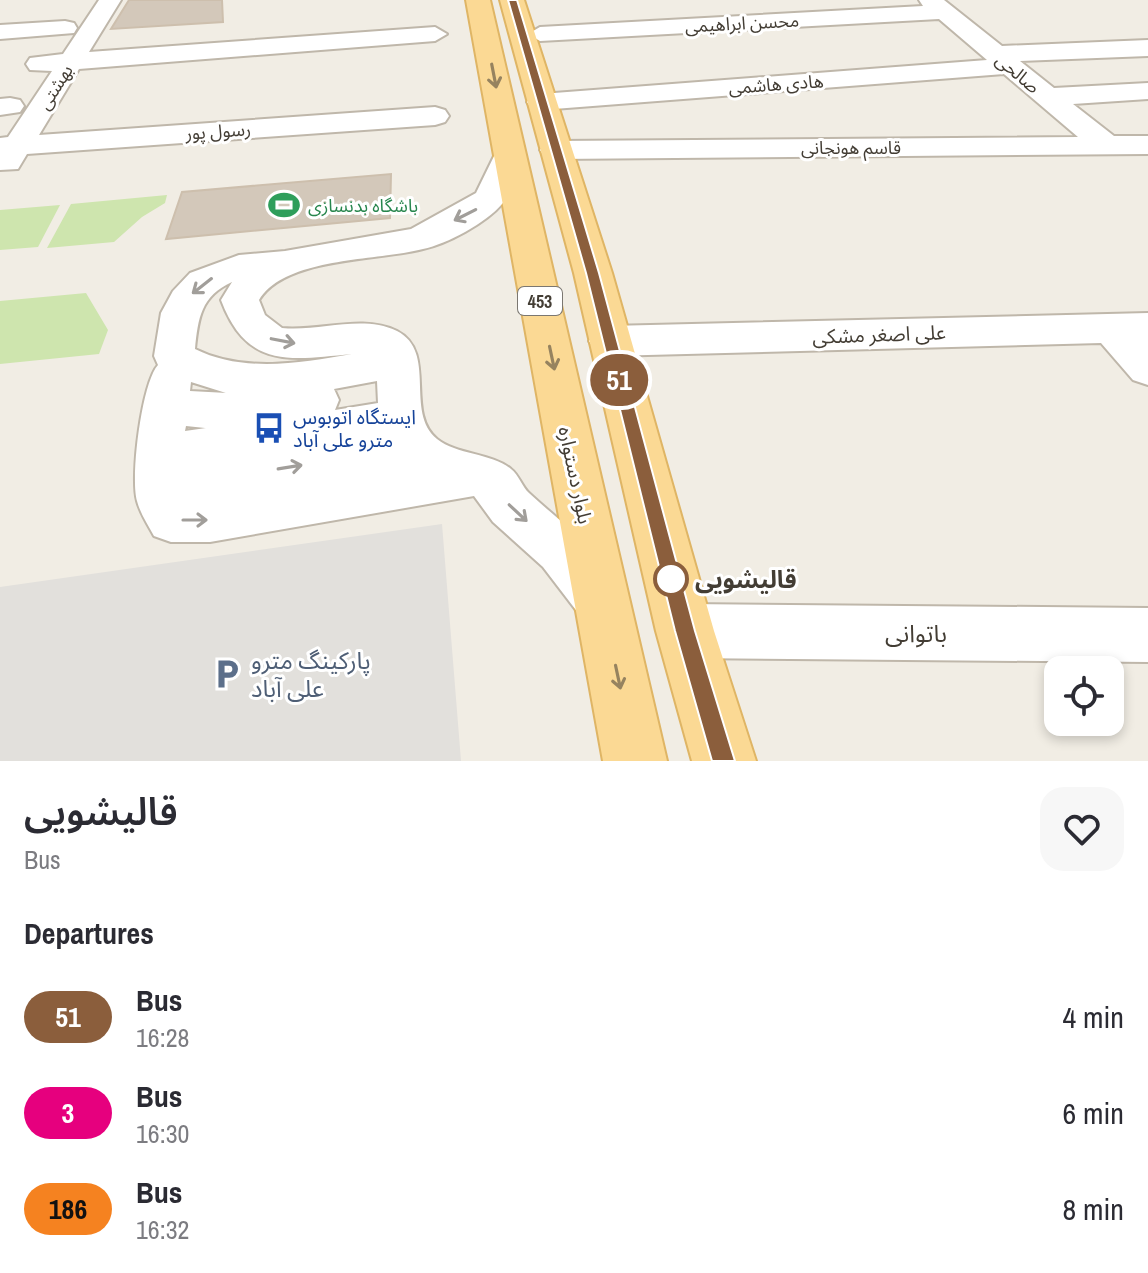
<!DOCTYPE html>
<meta charset="utf-8">
<style>
body{margin:0;font-family:"Archivo Narrow","Noto Sans Arabic",sans-serif;background:#f7f7f7;color:#2b2b33;height:100vh;display:flex;flex-direction:column;font-size:30px;white-space:nowrap}
*{box-sizing:border-box;margin:0}
p{font-size:26px;color:#7c7c81}
.icon{flex:none;width:44px;height:44px;fill:none;stroke:currentColor;stroke-width:2;stroke-linecap:round;stroke-linejoin:round}
.map{position:relative;height:761px;overflow:hidden}
.side{display:flex;flex-direction:column;background:#fff;flex:1}
.side>*{flex:none}
.badge{padding:0 16px;border-radius:26px;font-size:28px;line-height:52px}
.fabs{position:absolute;left:1044px;top:656px;display:grid;gap:16px}
.fabs a{display:grid;place-items:center;width:80px;height:80px;border-radius:16px;background:#fff;box-shadow:0 4px 12px #0003;font-size:40px}
.map>.badge{position:absolute;translate:-50% -50%;box-shadow:0 0 0 4px #fff}
h2{padding:0 24px;font-size:30px;line-height:72px}
.round{display:grid;place-items:center;flex:none;width:84px;height:84px;border-radius:24px;background:#f7f7f7}
.overview{display:flex;align-items:center;justify-content:space-between;height:136px;padding:0 24px}
h1{font-size:38px;font-weight:600;line-height:60px}
ul{padding:0;list-style:none}
li{display:flex;align-items:center;gap:24px;height:96px;padding:0 24px}
li div{flex:1}
li b{display:block;font-size:30px}
li em{font-style:normal}
li .badge{min-width:88px;font-weight:700;text-align:center}
.map>svg:first-child{display:block}
.green{fill:#cee5ae}
.parking{fill:#e2e0dc}
.building{fill:#d3c8ba;stroke:#cdbfad;stroke-width:2}
.lines{fill:none;stroke-linecap:round;stroke-linejoin:round}
.minor-casing{stroke:#bfb7aa;stroke-width:4}
.major-casing{stroke:#dfb565;stroke-width:4}
.minor{fill:#fff;fill-rule:evenodd}
.major{fill:#fbd994;fill-rule:evenodd}
.oneway{stroke:#96835f}
.oneway2{stroke:#a19e9a}
.line{fill:#8b5e3c;stroke:#fff;stroke-width:2}
.stop-dot{fill:#fff;stroke:#8b5e3c;stroke-width:4}
.labels{text-anchor:middle;dominant-baseline:central;stroke-width:6;stroke-linejoin:round;paint-order:stroke}
.far-street-label{font-size:18px;fill:#433d34;stroke:#fff}
.far-leisure-label{font-size:18px;fill:#27864d;stroke:#fff;text-anchor:start}
.shield{fill:#fff;stroke:#7b7771;stroke-width:2}
.shield-label{font-size:18px;font-weight:bold;fill:#433d34}
.street-label{font-size:20px;fill:#433d34;stroke:#fff}
.transit-label{font-size:20px;fill:#164399;stroke:#fff;text-anchor:start}
.near-stop-label{font-size:24px;font-weight:bold;fill:#433d34;stroke:#fff;text-anchor:start}
.near-street-label{font-size:24px;fill:#433d34;stroke:#fff}
.near-service-label{font-size:24px;fill:#4e5e75;stroke:#fff;text-anchor:start}
</style>
<div class="map">
<svg width="1148" height="761" viewBox="0 0 1148 761">
<rect width="100%" height="100%" fill="#f1ede4"/>
<!-- green -->
<path class="green" d="M167 195 165 203 142 217 114 242 47 248 71 204Z
M60 205 38 247 0 250V210Z
M86 293 108 330 99 354 0 364V301Z"/>
<!-- parking -->
<path class="parking" d="M442 524 461 761H0V587Z"/>
<!-- building -->
<path class="building" d="M129 0H222L223 22 111 29Z
M391 174 390 218 166 239 182 192Z"/>
<g class="lines">
<defs>
<path id="minor" d="M99 0H121L89 52 435 27 447 34 435 41 79 69 39 135 435 107 445 110 449 116 445 122 435 125 27 154 18 169 0 170V138L8 137 52 71 30 70 26 64 30 58 63 54Z
M919 0H944L1002 46 1148 40V56L1020 61 1054 88 1148 83V99L1073 104 1114 136H1148V154L555 159 544 156 540 150 544 144 555 141 1078 137 1004 74 541 110 531 108 527 102 531 96 541 94 987 60 939 19 540 41 528 34 540 27 923 6Z
M65 21 74 23 77 28 74 33 0 39V25Z
M10 98 20 100 24 106 20 112 0 115V99Z
M509 145 520 148 524 154C518 169 513 192 502 204 486 223 447 244 423 249 377 261 285 257 259 300L265 315 282 328C319 332 362 314 397 331 438 352 404 412 437 439 457 455 492 453 511 469 519 475 522 487 529 493 565 527 608 553 628 600L620 618 601 626 582 618 543 567 493 522 474 496 210 542H171L154 536C148 525 140 513 137 501 130 477 142 382 158 365L154 356 161 313 173 291 190 273 239 255 285 251 411 229 476 193 498 148ZM232 282 221 300C247 369 289 360 352 354 301 363 243 373 195 349 198 318 201 296 232 282ZM377 381 378 403 335 410 339 400 334 389ZM191 382 226 393H227L190 391ZM186 426 205 428H206L185 431Z
M1148 313V385L1133 380 1101 343 609 356 595 351 589 341 595 331 609 326Z
M685 604 1148 608V662L685 658 666 650 658 631 666 612Z"/>
<path id="major" d="M466 0H490L667 761H603Z
M500 0H524L612 273 714 631 756 761H692L656 631 574 273Z"/>
</defs>
<!-- minor casing -->
<use href="#minor" class="minor-casing"/>
<!-- major casing -->
<use href="#major" class="major-casing"/>
<!-- minor -->
<use href="#minor" class="minor"/>
<!-- major -->
<use href="#major" class="major"/>
</g>
<!-- one-way arrows -->
<defs><path id="oneway-shaft" d="M-6 0H5M1.5-3L5.5 0L1.5 3" fill="none" stroke-width="1.6" stroke-linecap="round" stroke-linejoin="round" transform="scale(2)"/></defs>
<g class="oneway">
<use href="#oneway-shaft" transform="translate(494 76) rotate(79)"/>
<use href="#oneway-shaft" transform="translate(552 358) rotate(78)"/>
<use href="#oneway-shaft" transform="translate(618 677) rotate(78)"/>
</g>
<g class="oneway2">
<use href="#oneway-shaft" transform="translate(465 215) rotate(153)"/>
<use href="#oneway-shaft" transform="translate(202 286) rotate(142)"/>
<use href="#oneway-shaft" transform="translate(283 341) rotate(11)"/>
<use href="#oneway-shaft" transform="translate(290 467) rotate(-9)"/>
<use href="#oneway-shaft" transform="translate(518 513) rotate(43)"/>
<use href="#oneway-shaft" transform="translate(195 520)"/>
</g>
<!-- line -->
<path class="line" d="M508 0H517L599 273 695 631 735 761H712L675 631 586 273Z"/>
<!-- icons -->
<defs>
<symbol id="stadium-bare" viewBox="-9 -9 18 18"><path d="M0-5a6.5 5 0 1 0 0 10a6.5 5 0 1 0 0-10ZM-3.5-1.8h7v3.6h-7Z" fill="#2e9e5b" stroke="#fff" stroke-width="2.5" paint-order="stroke"/></symbol>
<symbol id="bus-bare" viewBox="-9 -9 18 18"><path d="M-5-6H5V4H4V6H2V4H-2V6H-4V4H-5ZM-3.5-4V0h7V-4ZM-3.5 1.2v1.5H-2V1.2ZM2 1.2v1.5H3.5V1.2Z" fill="#1a4fb4" stroke="#fff" stroke-width="2.5" paint-order="stroke"/></symbol>
<symbol id="parking-bare" viewBox="-9 -9 18 18"><path d="M-3.5-5.5H1a3.5 3.5 0 0 1 0 7H-1V5.5H-3.5ZM-1-3.4V-.6H.8a1.4 1.4 0 0 0 0-2.8Z" fill="#5c6f8a" stroke="#fff" stroke-width="2.5" paint-order="stroke"/></symbol>
</defs>
<g fill-rule="evenodd">
<use href="#stadium-bare" x="262" y="183" width="44" height="44"/>
<use href="#bus-bare" x="247" y="406" width="44" height="44"/>
<use href="#parking-bare" x="205" y="652" width="44" height="44"/>
</g>
<!-- markers -->
<circle class="stop-dot" cx="671" cy="579" r="16"/>
<g class="labels">
<!-- far-street labels -->
<g class="far-street-label">
<text transform="translate(742 23) rotate(-3)">محسن ابراهیمی</text>
<text transform="translate(1018 73) rotate(40)">صالحی</text>
<text transform="translate(776 84) rotate(-4)">هادی هاشمی</text>
<text transform="translate(55 87) rotate(-58)">بهشتی</text>
<text transform="translate(218 131) rotate(-4)">رسول پور</text>
<text x="851" y="147">قاسم هونجانی</text>
</g>
<!-- far-leisure labels -->
<g class="far-leisure-label">
<text x="308" y="205">باشگاه بدنسازی</text>
</g>
<!-- shield labels -->
<rect class="shield" x="518" y="287" width="44" height="28" rx="6"/>
<g class="shield-label">
<text x="540" y="301">453</text>
</g>
<!-- street labels -->
<g class="street-label">
<text transform="translate(879 334) rotate(-2)">علی اصغر مشکی</text>
<text transform="translate(576 475) rotate(78)">بلوار دستواره</text>
</g>
<!-- transit labels -->
<g class="transit-label">
<text x="293" y="416">ایستگاه اتوبوس<tspan x="293" dy="23">مترو علی آباد</tspan></text>
</g>
<!-- near-stop labels -->
<g class="near-stop-label">
<text x="695" y="579">قالیشویی</text>
</g>
<!-- near-street labels -->
<g class="near-street-label">
<text x="916" y="633">باتوانی</text>
</g>
<!-- near-service labels -->
<g class="near-service-label">
<text x="251" y="660">پارکینگ مترو<tspan x="251" dy="28">علی آباد</tspan></text>
</g>
</g>
</svg>
<div class="fabs">
<a><svg class="icon" aria-label="locate" viewBox="0 0 24 24"><circle cx="12" cy="12" r="6"/><path d="M12 2v4M12 18v4M2 12h4M18 12h4"/></svg></a>
</div>
<b class="badge" style="left:619px;top:380px;background:#8b5e3c;color:#fff">51</b>
</div>
<section class="side">
<div class="overview"><div><h1>قالیشویی</h1><p>Bus</p></div><a class="round"><svg class="icon" aria-label="heart" viewBox="0 0 24 24"><path d="M12 20l-8-8c-3-5 5-10 8-4 3-6 11-1 8 4z"/></svg></a></div>
<h2>Departures</h2>
<ul>
<li><span class="badge" style="background:#8b5e3c;color:#fff">51</span><div><b>Bus</b><p>16:28</p></div><em>4 min</em></li>
<li><span class="badge" style="background:#e6007e;color:#fff">3</span><div><b>Bus</b><p>16:30</p></div><em>6 min</em></li>
<li><span class="badge" style="background:#f58220;color:#111">186</span><div><b>Bus</b><p>16:32</p></div><em>8 min</em></li>
</ul>
</section>
